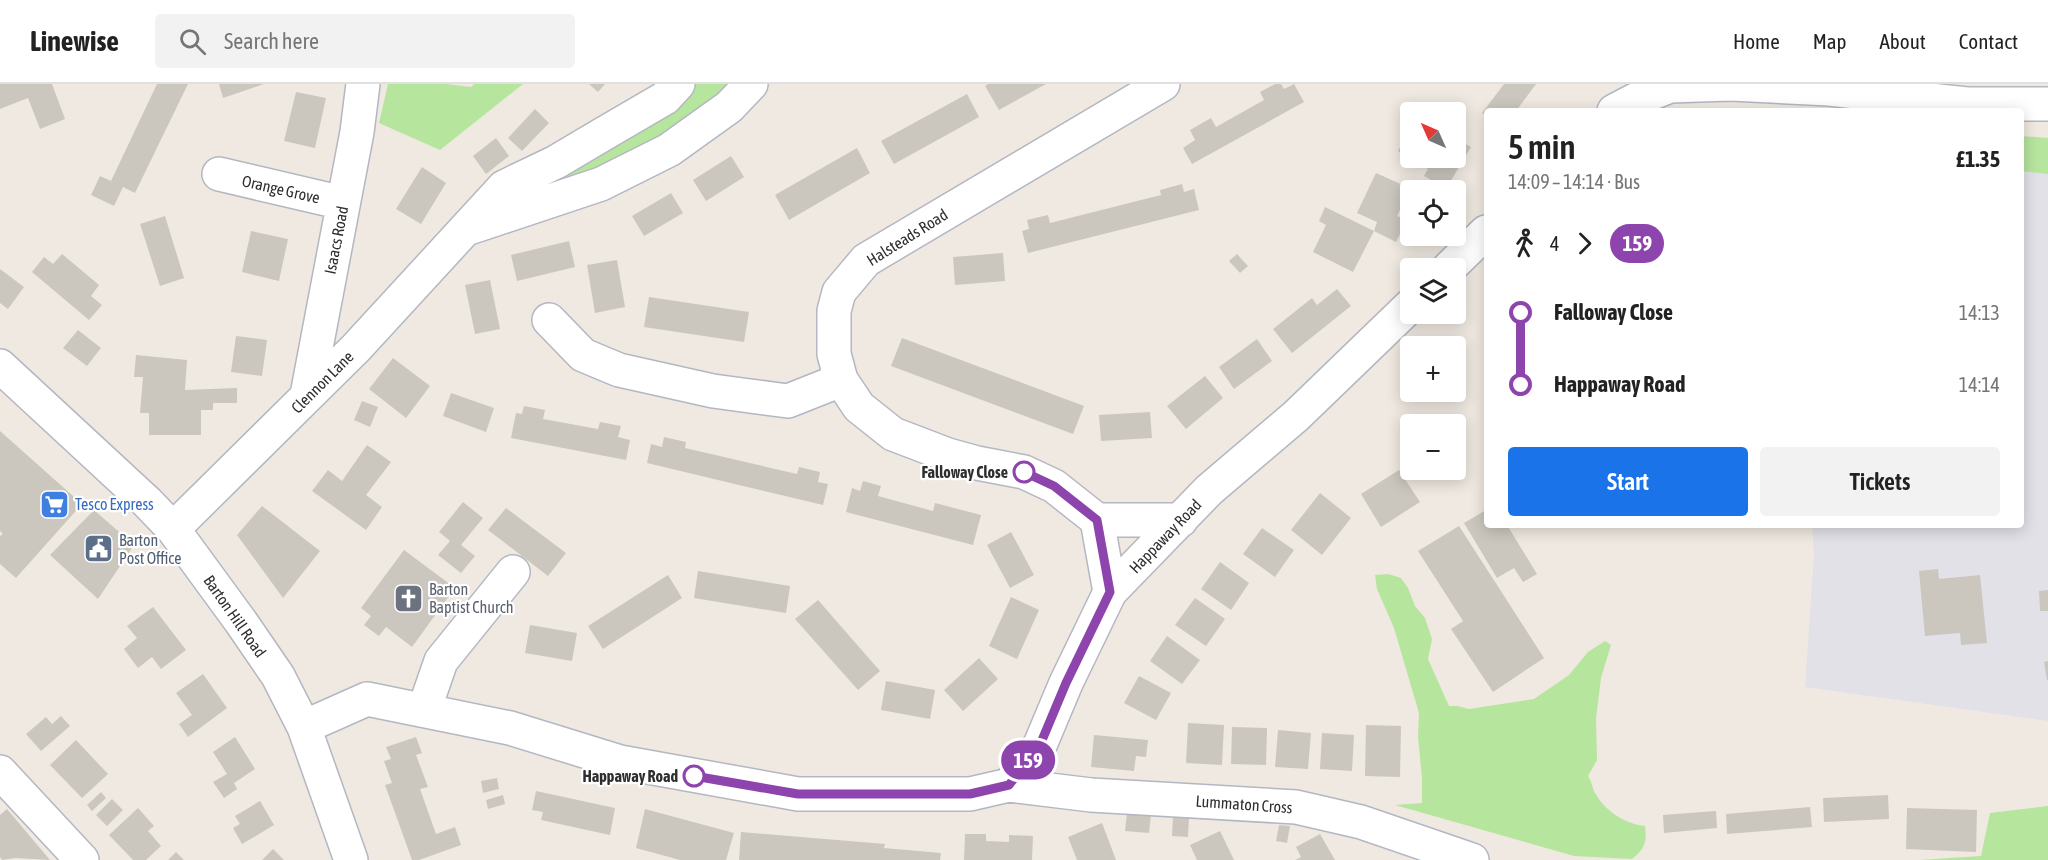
<!DOCTYPE html>
<meta charset="utf-8">
<style>
body{margin:0;font-family:"Asap Condensed",sans-serif;background:#f2f2f2;color:#222;height:100vh;display:flex;flex-direction:column;font-size:22px;white-space:nowrap}
*{box-sizing:border-box;margin:0}
p{font-size:20px;color:#767676}
.icon{flex:none;width:33px;height:33px;fill:none;stroke:currentColor;stroke-width:2;stroke-linecap:round;stroke-linejoin:round}
.map{position:relative;flex:1;overflow:hidden}
.drawer{position:absolute;left:1484px;top:24px;width:540px;height:420px;display:flex;flex-direction:column;background:#fff;border-radius:6px;box-shadow:0 3px 15px #0003}
.drawer>*{flex:none}
.badge{padding:0 12px;border-radius:20px;font-size:21px;line-height:39px}
.needle{width:39px;rotate:315deg}
.tools{position:absolute;left:1400px;top:18px;display:grid;gap:12px}
.tools a{display:grid;place-items:center;width:66px;height:66px;border-radius:6px;background:#fff;box-shadow:0 3px 15px #0003;font-size:30px}
.map>.badge{position:absolute;translate:-50% -50%;box-shadow:0 0 0 3px #fff}
.legs{display:flex;align-items:center;gap:9px;height:66px;padding:0 24px;font-size:20px}
.legs p{margin-inline-start:auto}
.head{display:flex;align-items:center;justify-content:space-between;height:102px;padding:0 24px}
h1{font-size:33px;font-weight:600;line-height:45px}
.action{display:flex;gap:12px;margin-top:auto;padding:12px 24px}
.action a{flex:1;height:69px;border-radius:6px;background:#1a73e8;color:#fff;font-size:24px;font-weight:600;line-height:69px;text-align:center}
.action a+a{background:#f2f2f2;color:#222}
ul{padding:0 24px;list-style:none}
li{display:flex;align-items:center;gap:21px;height:72px;font-size:22px}
li i{display:grid;place-items:center;width:9px;height:100%;margin:0 8px;background:currentColor}
li i::after{content:'';width:15px;height:15px;margin:-8px;border:4px solid;border-radius:50%;background:#fff}
li p{margin-inline-start:auto}
li:first-child i{background:linear-gradient(#0000 50%,currentColor 0)}
li:last-child i{background:linear-gradient(currentColor 50%,#0000 0)}
header{display:flex;align-items:center;gap:36px;box-sizing:border-box;height:84px;padding:0 30px;background:#fff;border-bottom:2px solid #e0e0e0}
header strong{font-size:28px}
nav{display:flex;gap:33px;margin-inline-start:auto;font-size:21px}
.search{width:420px;height:54px;background:#f2f2f2;display:flex;align-items:center;gap:15px;box-sizing:border-box;padding:0 21px;border-radius:6px;color:#767676;font-size:22px}
.map>svg:first-child{display:block}
.industrial{fill:#e3e1e8}
.green{fill:#b6e59e}
.building{fill:#cbc7bf}
.lines{fill:none;stroke-linecap:round;stroke-linejoin:round}
.minor-casing{stroke:#b4b7c1;stroke-width:36}
.minor{stroke:#fff;stroke-width:33}
.line-1-casing{stroke:#fff;stroke-width:14}
.line-1{stroke:#8e44ad;stroke-width:9}
.stop-1-dot{fill:#fff;stroke:#8e44ad;stroke-width:3}
.labels{text-anchor:middle;dominant-baseline:central;stroke-width:4.5;stroke-linejoin:round;paint-order:stroke}
.street-label{font-size:16px;fill:#2e2e2e;stroke:#fff}
.stop-label{font-size:16px;font-weight:bold;fill:#2e2e2e;stroke:#fff;text-anchor:end}
.shop-label{font-size:16px;fill:#366cbe;stroke:#fff;text-anchor:start}
.service-label{font-size:16px;fill:#4e5e75;stroke:#fff;text-anchor:start}
.worship-label{font-size:16px;fill:#5b616d;stroke:#fff;text-anchor:start}
</style>
<header>
<strong>Linewise</strong>
<div class="search"><svg class="icon" aria-label="search" viewBox="0 0 24 24"><circle cx="10" cy="10" r="6"/><path d="M15 15l6 6"/></svg>Search here</div>
<nav><a>Home</a><a>Map</a><a>About</a><a>Contact</a></nav>
</header>
<div class="map">
<svg width="2048" height="776" viewBox="0 0 2048 776">
<rect width="100%" height="100%" fill="#efe9e1"/>
<!-- industrial -->
<path class="industrial" d="M2021 84 2048 88V637L1805 603 1814 470 1812 441H2020Z"/>
<!-- green -->
<path class="green" d="M388 0H446L471 3 474 0H523L440 66 379 39Z
M678 0H751L601 100 504 103Z
M2021 52 2048 54V90L2021 87Z
M1388 490 1401 494 1408 504 1415 522 1425 534 1432 555 1428 575 1449 622H1457L1469 625 1534 615 1569 591 1588 568 1605 557 1611 561 1601 594 1596 634 1597 676 1588 692C1592 698 1592 703 1595 709 1605 727 1625 740 1645 742 1647 758 1645 765 1632 775L1574 772 1395 721 1422 719V694L1418 653 1419 629 1394 544 1377 505 1375 491Z
M2048 722V776H1919L1981 772 1990 729Z"/>
<!-- building -->
<path class="building" d="M0 0H52L65 35 40 45 28 14 0 25Z
M157 0H188L135 109 123 103 114 122 91 111 100 92 111 97Z
M219 0H264L223 14Z
M589 0H605L598 8Z
M988 0H1046L999 26 985 2Z
M1275 0H1281L1284 5 1294 0 1304 18 1192 80 1183 64 1195 56 1190 46 1211 34 1216 43 1264 16 1260 8Z
M1504 0H1536L1516 27H1486V33L1482 29Z
M296 8 326 14 315 64 284 57Z
M967 10 979 33 894 80 881 57Z
M535 25 549 39 522 67 508 54Z
M1410 46V74H1455V54L1471 63 1446 105 1424 92 1428 85 1398 67Z
M496 54 509 72 486 90 473 72Z
M857 64 870 89 789 136 775 111Z
M731 72 744 93 706 117 693 96Z
M422 83 446 99 421 140 396 125Z
M1376 89 1414 106H1410V126L1402 122 1397 132 1407 136 1396 158 1374 147 1377 138 1357 129Z
M1182 100 1184 108 1194 105 1199 126 1028 169 1022 147 1029 145 1027 136 1048 131 1050 139 1161 111 1160 106Z
M671 109 683 129 644 152 632 132Z
M1325 123 1374 147 1353 188 1313 168 1326 141 1319 137Z
M165 132 184 194 160 202 140 140Z
M251 147 288 155 279 197 242 188Z
M569 157 575 183 517 197 511 171Z
M1003 169 1005 197 955 201 953 173Z
M62 170 99 201 91 212 102 221 89 236 32 188 44 173 53 180Z
M1237 170 1248 182 1240 189 1229 177Z
M617 176 625 223 595 229 587 181Z
M0 185 24 203 8 225 0 219Z
M490 196 500 245 475 250 465 201Z
M1337 205 1351 222 1292 269 1273 245 1312 214 1317 221Z
M649 213 749 228 744 258 644 243Z
M78 246 101 264 87 282 63 264Z
M236 252 267 256 262 292 231 288Z
M902 254 1084 322 1073 350 891 282Z
M1257 255 1272 277 1234 305 1219 283Z
M136 271 187 276 185 306 237 304V319H213V326H201V351H149V329H140L143 293H134Z
M393 274 430 302 406 334 369 305Z
M1205 292 1223 314 1186 345 1167 322Z
M451 309 494 324 486 348 443 332Z
M362 317 378 323 370 343 354 336Z
M524 322 545 326 543 335 598 345 600 338 621 342 618 353 630 356 626 376 511 354 516 329 522 330Z
M1150 328 1152 354 1101 357 1099 331Z
M0 347 82 420 16 494 0 480V452L3 450 0 447Z
M664 353 686 358 685 364 797 390 799 383 820 388 818 398 828 400 823 421 647 379 651 360 662 363Z
M367 361 391 378 366 411 382 423 366 446 312 407 328 386 342 397Z
M1399 386 1420 418 1381 443 1361 410Z
M863 397 881 402 878 412 933 427 935 419 981 431 973 461 846 428 852 404 860 407Z
M1320 409 1351 434 1322 471 1291 446Z
M463 418 483 434 461 461 475 472 461 489 438 471 450 457 439 448Z
M262 422 320 467 283 514 237 451Z
M506 424 566 469 548 492 488 446Z
M94 426 134 461 98 515 50 471Z
M1486 426V441H1507L1537 490 1523 498 1514 484 1497 494 1464 439Z
M1459 442 1544 574 1493 608 1451 545 1463 537 1418 467Z
M1262 444 1294 466 1275 493 1243 470Z
M1011 448 1034 491 1010 504 987 461Z
M404 466 455 504 412 563 386 543 379 552 364 541 371 532 361 524Z
M1220 478 1249 499 1231 526 1201 505Z
M1938 485 1939 495 1980 491 1987 559 1961 561 1960 549 1925 552 1919 487Z
M698 487 790 502 786 529 694 514Z
M668 491 682 514 603 565 588 542Z
M2048 506V527H2040L2039 507Z
M1011 513 1039 526 1017 575 989 562Z
M1195 514 1225 535 1206 562 1175 541Z
M818 516 880 587 858 606 795 535Z
M153 523 186 566 161 585 152 573 138 584 124 565 137 554 127 542Z
M530 541 577 549 572 577 525 569Z
M1167 552 1200 576 1182 600 1150 577Z
M979 574 998 595 963 627 944 606Z
M2048 577V596H2047L2044 578Z
M203 590 227 624 188 653 179 640 192 631 176 609Z
M1139 592 1171 609 1156 636 1124 619Z
M886 597 935 606 930 635 881 626Z
M61 632 70 642 41 667 26 650 46 633 52 640Z
M1188 639 1224 641 1222 681 1186 679Z
M1366 641 1401 642 1400 693 1365 692Z
M1232 643 1267 644 1266 681 1231 680Z
M1278 646 1311 649 1308 685 1275 683Z
M1322 649 1354 651 1352 687 1320 685Z
M1094 651 1148 656 1146 673 1136 672 1134 687 1091 683Z
M235 653 255 685 234 699 237 705 224 714 213 698 227 690 213 668Z
M416 653 422 669 416 671 428 703 420 705 436 750 455 743 461 761 419 776H412L385 701 392 699 384 677 391 675 386 663Z
M76 656 108 690 82 714 50 681Z
M497 694 499 705 483 709 481 697Z
M536 707 615 724 610 751 541 736 543 728 532 726Z
M101 708 106 714 92 727 87 721Z
M503 711 505 720 488 725 486 716Z
M1888 711 1889 735 1824 738 1823 714Z
M112 715 123 726 107 742 96 731Z
M260 717 274 741 242 760 233 744 240 740 235 732Z
M1810 723 1812 743 1727 750 1726 730Z
M138 724 154 742 148 747 161 762 146 776H133L109 751Z
M1907 724 1977 726 1976 768 1906 765Z
M7 725 50 776 15 774 2 776 0 773V731Z
M645 725 734 749 726 776H680L636 764Z
M1716 727 1717 744 1664 749 1663 731Z
M1127 729 1151 731 1149 749 1125 747Z
M1173 733 1189 734 1188 753 1172 752Z
M1102 739 1116 776H1077L1068 753Z
M1279 741 1290 742 1287 759 1276 757Z
M1220 747 1234 776H1197L1190 761Z
M741 748 885 760 884 764 941 769 940 776H739Z
M965 750H986V757L1009 758V751L1033 752 1032 776H964Z
M1320 750 1335 776H1295L1301 773 1296 763Z
M273 765 284 776H262Z
M176 768 184 776H168Z"/>
<g class="lines">
<defs>
<path id="minor" d="M1614 27 1635 16 1670 2 1731 0 1829 5 1967 20H2048
M219 90 343 119
M466 145 601 100 669 66 729 23 751 0
M1449 184 1486 148
M549 236 583 271 619 286 713 307 788 317 841 296
M0 282 147 418 173 445 241 538 278 592 304 643 351 776
M307 311 357 48 363 0
M1097 436 1054 402 1024 388 977 379 948 371 893 350 859 323 841 296 834 270V227L839 208 866 176 1163 0
M173 445 356 264 504 103 556 78 605 49 665 14 678 0
M1110 508 1097 436H1181
M424 626 441 577 513 488
M304 643 367 615 510 644 620 678 798 710H970L1009 701 1091 711 1296 723 1361 738 1472 776
M0 688 82 776
M1009 701 1040 661 1066 599 1110 508 1209 406 1296 332 1410 222"/>
</defs>
<!-- minor casing -->
<use href="#minor" class="minor-casing"/>
<!-- minor -->
<use href="#minor" class="minor"/>
</g>
<g class="lines">
<defs>
<path id="line-1" d="M694 692 798 710H970L1009 701 1040 661 1066 599 1110 508 1097 436 1054 402 1024 388"/>
</defs>
<!-- line-1 casing -->
<use href="#line-1" class="line-1-casing"/>
<!-- line-1 -->
<use href="#line-1" class="line-1"/>
</g>
<!-- icons -->
<defs>
<symbol id="supermarket-square" viewBox="-11 -11 22 22"><rect x="-9" y="-9" width="18" height="18" rx="4" fill="#3f7fe0" stroke="#fff"/><path d="M-6-5.5h2.5l.6 2H6L4.5 2H-2.5L-4.4-4H-6ZM-1.5 3.2a1.3 1.3 0 1 0 .1 0ZM3 3.2a1.3 1.3 0 1 0 .1 0Z" fill="#fff"/></symbol>
<symbol id="civic-square" viewBox="-11 -11 22 22"><rect x="-9" y="-9" width="18" height="18" rx="4" fill="#5c6f8a" stroke="#fff"/><path d="M-.6-6.5H3V-4.5H.6V-3L4-1V1h2V6H-6V1h2V-1L-.6-3ZM-1.2 2.5V6h2.4V2.5Z" fill="#fff"/></symbol>
<symbol id="church-square" viewBox="-11 -11 22 22"><rect x="-9" y="-9" width="18" height="18" rx="4" fill="#6b7280" stroke="#fff"/><path d="M-1.2-6h2.4v3.5h3.3v2.4h-3.3V6h-2.4V-.1h-3.3v-2.4h3.3Z" fill="#fff"/></symbol>
</defs>
<g fill-rule="evenodd">
<use href="#supermarket-square" x="38" y="404" width="33" height="33"/>
<use href="#civic-square" x="82" y="448" width="33" height="33"/>
<use href="#church-square" x="392" y="498" width="33" height="33"/>
</g>
<!-- markers -->
<g class="stop-1-dot">
<circle cx="1024" cy="388" r="10"/>
<circle cx="694" cy="692" r="10"/>
</g>
<g class="labels">
<!-- street labels -->
<g class="street-label">
<text transform="translate(281 105) rotate(13)">Orange Grove</text>
<text transform="translate(907 153) rotate(-32)">Halsteads Road</text>
<text transform="translate(336 156) rotate(-79)">Isaacs Road</text>
<text transform="translate(322 298) rotate(-45)">Clennon Lane</text>
<text transform="translate(1165 452) rotate(-46)">Happaway Road</text>
<text transform="translate(235 532) rotate(55)">Barton Hill Road</text>
<text transform="translate(1244 720) rotate(4)">Lummaton Cross</text>
</g>
<!-- stop labels -->
<g class="stop-label">
<text x="1008" y="388">Falloway Close</text>
<text x="678" y="692">Happaway Road</text>
</g>
<!-- shop labels -->
<g class="shop-label">
<text x="75" y="420">Tesco Express</text>
</g>
<!-- service labels -->
<g class="service-label">
<text x="119" y="456">Barton<tspan x="119" dy="18">Post Office</tspan></text>
</g>
<!-- worship labels -->
<g class="worship-label">
<text x="429" y="505">Barton<tspan x="429" dy="18">Baptist Church</tspan></text>
</g>
</g>
</svg>
<div class="tools">
<a><svg class="needle" viewBox="-14 -14 28 28"><path d="M0-13l5 13h-10z" fill="#e53935"/><path d="M0 13l5-13h-10z" fill="#767676"/></svg></a>
<a><svg class="icon" aria-label="locate" viewBox="0 0 24 24"><circle cx="12" cy="12" r="6"/><path d="M12 2v4M12 18v4M2 12h4M18 12h4"/></svg></a>
<a><svg class="icon" aria-label="layers" viewBox="0 0 24 24"><path d="M12 4l9 5-9 5-9-5zM3 14l9 5 9-5"/></svg></a>
<a>+</a>
<a>−</a>
</div>
<b class="badge" style="left:1028px;top:676px;background:#8e44ad;color:#fff">159</b>
<section class="drawer">
<div class="head"><div><h1>5 min</h1><p>14:09 – 14:14 · Bus</p></div><b>£1.35</b></div>
<div class="legs"><svg class="icon" aria-label="walk" viewBox="0 0 24 24"><circle cx="13" cy="4" r="2"/><path d="M13 8l-2 6 4 7M11 14l-3 7M7 12l3-4h3l4 4"/></svg>4<svg class="icon" aria-label="forward" viewBox="0 0 24 24"><path d="M9 5l7 7-7 7"/></svg><b class="badge" style="background:#8e44ad;color:#fff">159</b></div>
<ul>
<li><i style="color:#8e44ad"></i><b>Falloway Close</b><p>14:13</p></li>
<li><i style="color:#8e44ad"></i><b>Happaway Road</b><p>14:14</p></li>
</ul>
<div class="action"><a>Start</a><a>Tickets</a></div>
</section>
</div>
